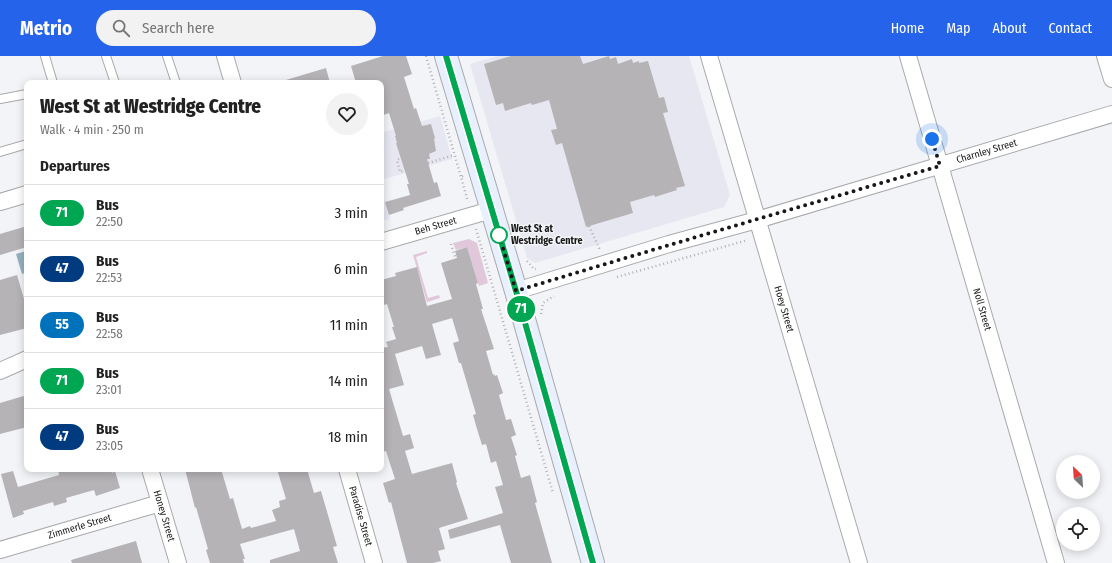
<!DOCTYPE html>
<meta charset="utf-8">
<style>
body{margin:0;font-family:"Fira Sans Condensed",sans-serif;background:#f2f2f2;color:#222;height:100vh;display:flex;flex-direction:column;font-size:15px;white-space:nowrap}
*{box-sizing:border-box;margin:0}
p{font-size:13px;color:#767676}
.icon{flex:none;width:22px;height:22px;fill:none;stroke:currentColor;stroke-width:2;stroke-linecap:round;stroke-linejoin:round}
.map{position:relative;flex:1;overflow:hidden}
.drawer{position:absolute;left:24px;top:24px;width:360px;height:392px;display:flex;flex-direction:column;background:#fff;border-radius:8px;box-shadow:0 2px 10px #0003}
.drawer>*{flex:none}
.badge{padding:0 8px;border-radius:13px;font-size:14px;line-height:26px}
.needle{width:26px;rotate:335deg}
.fabs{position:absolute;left:1056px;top:399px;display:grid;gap:8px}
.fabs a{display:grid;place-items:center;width:44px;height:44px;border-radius:50%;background:#fff;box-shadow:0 2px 10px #0003;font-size:20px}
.you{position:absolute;width:20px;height:20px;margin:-10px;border:3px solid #fff;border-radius:50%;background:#1a73e8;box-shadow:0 0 0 6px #1a73e833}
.map>.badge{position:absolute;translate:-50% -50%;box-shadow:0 0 0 2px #fff}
h2{padding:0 16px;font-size:15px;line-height:36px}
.round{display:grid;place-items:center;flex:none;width:42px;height:42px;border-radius:21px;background:#f2f2f2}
.head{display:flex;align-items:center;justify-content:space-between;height:68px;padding:0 16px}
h1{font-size:19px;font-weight:800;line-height:30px}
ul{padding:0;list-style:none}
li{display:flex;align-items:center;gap:12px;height:56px;padding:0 16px;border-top:1px solid #e0e0e0}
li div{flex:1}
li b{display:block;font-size:15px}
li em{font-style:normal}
li .badge{min-width:44px;font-weight:700;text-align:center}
header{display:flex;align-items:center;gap:24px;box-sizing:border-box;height:56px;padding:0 20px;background:#2563eb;color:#fff}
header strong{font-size:19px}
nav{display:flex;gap:22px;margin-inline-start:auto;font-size:14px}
.search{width:280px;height:36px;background:#f2f2f2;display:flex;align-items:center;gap:10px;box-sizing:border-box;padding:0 14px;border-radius:22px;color:#767676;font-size:15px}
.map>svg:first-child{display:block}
.built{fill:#e6e7f1}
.green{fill:#e0c7da}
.water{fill:#95b2c2}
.building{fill:#b5b3b6}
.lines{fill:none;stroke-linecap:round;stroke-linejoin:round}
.lane-casing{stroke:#a9aaac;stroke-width:10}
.street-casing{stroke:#a9aaac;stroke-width:18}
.secondary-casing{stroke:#a9aaac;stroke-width:24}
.path{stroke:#b1b1b4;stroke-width:2.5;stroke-dasharray:1 3;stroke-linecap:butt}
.lane{stroke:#fff;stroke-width:8}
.street{stroke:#fff;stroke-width:16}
.secondary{stroke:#e8f0fd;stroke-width:22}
.line-casing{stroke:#fff;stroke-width:9}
.line{stroke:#00a651;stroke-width:6}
.walk{stroke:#181819;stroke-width:4;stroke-dasharray:0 7.2}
.stop-dot{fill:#fff;stroke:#00a651;stroke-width:2}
.labels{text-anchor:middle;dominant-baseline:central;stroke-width:3;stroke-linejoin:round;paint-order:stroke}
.street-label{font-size:10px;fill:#181819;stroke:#f3f4f7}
.stop-label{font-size:10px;font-weight:bold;fill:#181819;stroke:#f3f4f7;text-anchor:start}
</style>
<header>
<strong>Metrio</strong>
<div class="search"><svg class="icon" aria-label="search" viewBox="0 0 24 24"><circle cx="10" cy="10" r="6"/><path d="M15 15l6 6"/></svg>Search here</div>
<nav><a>Home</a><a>Map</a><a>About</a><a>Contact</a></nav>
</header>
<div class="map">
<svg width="1112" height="507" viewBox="0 0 1112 507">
<rect width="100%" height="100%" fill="#f3f4f7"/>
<!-- built -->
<path class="built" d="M497 0H689L730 139 724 151 535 207 527 202 470 8Z
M440 60 452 103 381 124V77Z
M381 133 390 163 381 165Z"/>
<!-- green -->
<path class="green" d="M469 183 477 187 488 227 479 230 467 191 456 194 453 187Z
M427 195V197L416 201 428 242 439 239 440 242 427 246 413 199Z"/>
<!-- water -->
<path class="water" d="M26 195 27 199V216L22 218 16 198Z"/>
<!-- building -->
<path class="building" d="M383 0H406L412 18 404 21 414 53 416 52 422 70 431 68 435 82 434 83 436 95 429 98 430 103H427L434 127 437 126 441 140 403 152 404 154 389 159 385 146 410 139 407 128H409L396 87H397L395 80H396L389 57 381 60V27H356L351 10Z
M511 0H580L583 8 609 0 610 3 616 1 618 8 632 3 633 7 639 5V7L648 5 659 42 664 41 668 56 663 57 685 130 676 132 677 134 655 141 654 139 630 146 633 157 586 171 562 87 556 89 551 74 557 73 549 44 532 49 531 47 505 55 503 47 496 49 484 8Z
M326 12 330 27H286V24Z
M27 170V191L0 199V178Z
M467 191 478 227 476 228 483 253H481L494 293 486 295 493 319 494 318 495 320 497 319 503 337 499 339 506 364 511 363 516 379 511 381 517 399 515 400 521 422 530 419 537 446 535 447 552 507H511L500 469 450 483 448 474 503 457 495 431 503 429 496 405 491 407 486 388 482 389 477 373 473 359 476 358 461 307H459L453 287 459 285 452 262 432 268 441 299 426 303 422 290 395 298 404 329 389 333 403 380 410 378 414 392 405 395 412 418 452 407 457 426 456 427 468 463 439 472 445 493 438 495 441 505 433 507H407L391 446 389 447 383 427 395 423 386 395 381 396V292L388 291 386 286 396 283 392 271H394L387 248 381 250V224L396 220 395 217 417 211 427 250 452 243 441 207 457 202 455 195Z
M17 219 24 243 27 242V272L0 279V224Z
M27 339V371L0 378V347Z
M58 413H111L112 417 115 415 120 432 96 440 94 434 66 442 67 446 54 450 53 446 23 455 24 458 13 462 1 418 13 415 18 431 59 419Z
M185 413H221L230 443 233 442 242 473 250 470 251 472 276 465 272 454 280 451 279 445 286 443 277 413H307L314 437 321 435 337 490 333 491 338 507H270V504L300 495 294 473 240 488 245 503H243L244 507H210L206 494 208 493 196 451 195 452Z
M136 485 142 507H72L71 504Z"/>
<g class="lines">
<defs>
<path id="lane" d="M45 0 53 27
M106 0 115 27
M167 0 176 27
M0 43 27 38
M0 96 27 88"/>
<g id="street">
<path d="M225 0 233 27"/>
<path id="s1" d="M709 0 859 507"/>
<path id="s2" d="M908 0 1056 507"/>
<path d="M1105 0 1112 23"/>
<path d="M0 146 27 138"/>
<path id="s3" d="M381 186 491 154"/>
<path id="s4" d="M516 235 669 188 757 164 1112 58"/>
<path d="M0 315 27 303"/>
<path id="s5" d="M150 413 178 507"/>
<path id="s6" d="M347 413 374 507"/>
<path id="s7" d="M0 494 160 447"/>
</g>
<path id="secondary" d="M446 0 516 235 593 507"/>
</defs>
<!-- lane casing -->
<use href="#lane" class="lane-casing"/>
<!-- street casing -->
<use href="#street" class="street-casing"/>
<!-- secondary casing -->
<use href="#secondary" class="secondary-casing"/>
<!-- path -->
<path class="path" d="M426 0 461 121
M399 103 397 104 400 116 454 99
M463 120 461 121 468 146
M589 170 600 194
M476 173 553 437
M451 188 456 204
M527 205 534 213H536
M617 221 748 184
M541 258 543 247 554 240"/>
<!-- lane -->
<use href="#lane" class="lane"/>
<!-- street -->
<use href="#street" class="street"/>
<!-- secondary -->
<use href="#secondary" class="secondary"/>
</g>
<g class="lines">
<defs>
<path id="line" d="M446 0 516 235 593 507"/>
</defs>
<!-- line casing -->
<use href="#line" class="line-casing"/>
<!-- line -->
<use href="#line" class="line"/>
<!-- walk -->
<path class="walk" d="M499 179 516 235C657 192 799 151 940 110L932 83"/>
</g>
<!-- markers -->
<circle class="stop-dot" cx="499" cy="179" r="8"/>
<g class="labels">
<!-- street labels -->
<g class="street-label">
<text stroke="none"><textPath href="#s4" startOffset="491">Charnley Street</textPath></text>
<text stroke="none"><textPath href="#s3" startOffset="57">Beh Street</textPath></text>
<text stroke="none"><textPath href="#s1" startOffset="264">Hoey Street</textPath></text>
<text stroke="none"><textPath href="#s2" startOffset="264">Noll Street</textPath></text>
<text stroke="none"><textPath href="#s5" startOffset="49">Honey Street</textPath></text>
<text stroke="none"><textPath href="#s6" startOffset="49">Paradise Street</textPath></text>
<text stroke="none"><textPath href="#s7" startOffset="83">Zimmerle Street</textPath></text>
</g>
<!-- stop labels -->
<g class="stop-label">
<text x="511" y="173">West St at<tspan x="511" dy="12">Westridge Centre</tspan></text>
</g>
</g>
</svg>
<div class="fabs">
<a><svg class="needle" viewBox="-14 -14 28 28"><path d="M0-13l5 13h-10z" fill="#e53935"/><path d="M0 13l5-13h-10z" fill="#767676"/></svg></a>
<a><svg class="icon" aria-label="locate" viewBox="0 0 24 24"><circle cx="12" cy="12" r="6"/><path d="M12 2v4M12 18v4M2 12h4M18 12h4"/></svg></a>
</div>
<div class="you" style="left:932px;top:83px"></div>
<b class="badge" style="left:521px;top:253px;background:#00a651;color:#fff">71</b>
<section class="drawer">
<div class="head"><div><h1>West St at Westridge Centre</h1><p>Walk · 4 min · 250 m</p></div><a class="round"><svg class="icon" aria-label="heart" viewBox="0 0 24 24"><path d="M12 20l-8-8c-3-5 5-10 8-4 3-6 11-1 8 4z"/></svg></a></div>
<h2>Departures</h2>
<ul>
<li><span class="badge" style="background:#00a651;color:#fff">71</span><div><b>Bus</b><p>22:50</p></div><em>3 min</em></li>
<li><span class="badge" style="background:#003b80;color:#fff">47</span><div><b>Bus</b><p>22:53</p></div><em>6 min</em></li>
<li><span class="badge" style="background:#0072bc;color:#fff">55</span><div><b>Bus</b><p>22:58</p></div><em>11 min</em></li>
<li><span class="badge" style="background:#00a651;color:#fff">71</span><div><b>Bus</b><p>23:01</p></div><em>14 min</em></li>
<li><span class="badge" style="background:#003b80;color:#fff">47</span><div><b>Bus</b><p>23:05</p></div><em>18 min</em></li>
</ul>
</section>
</div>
